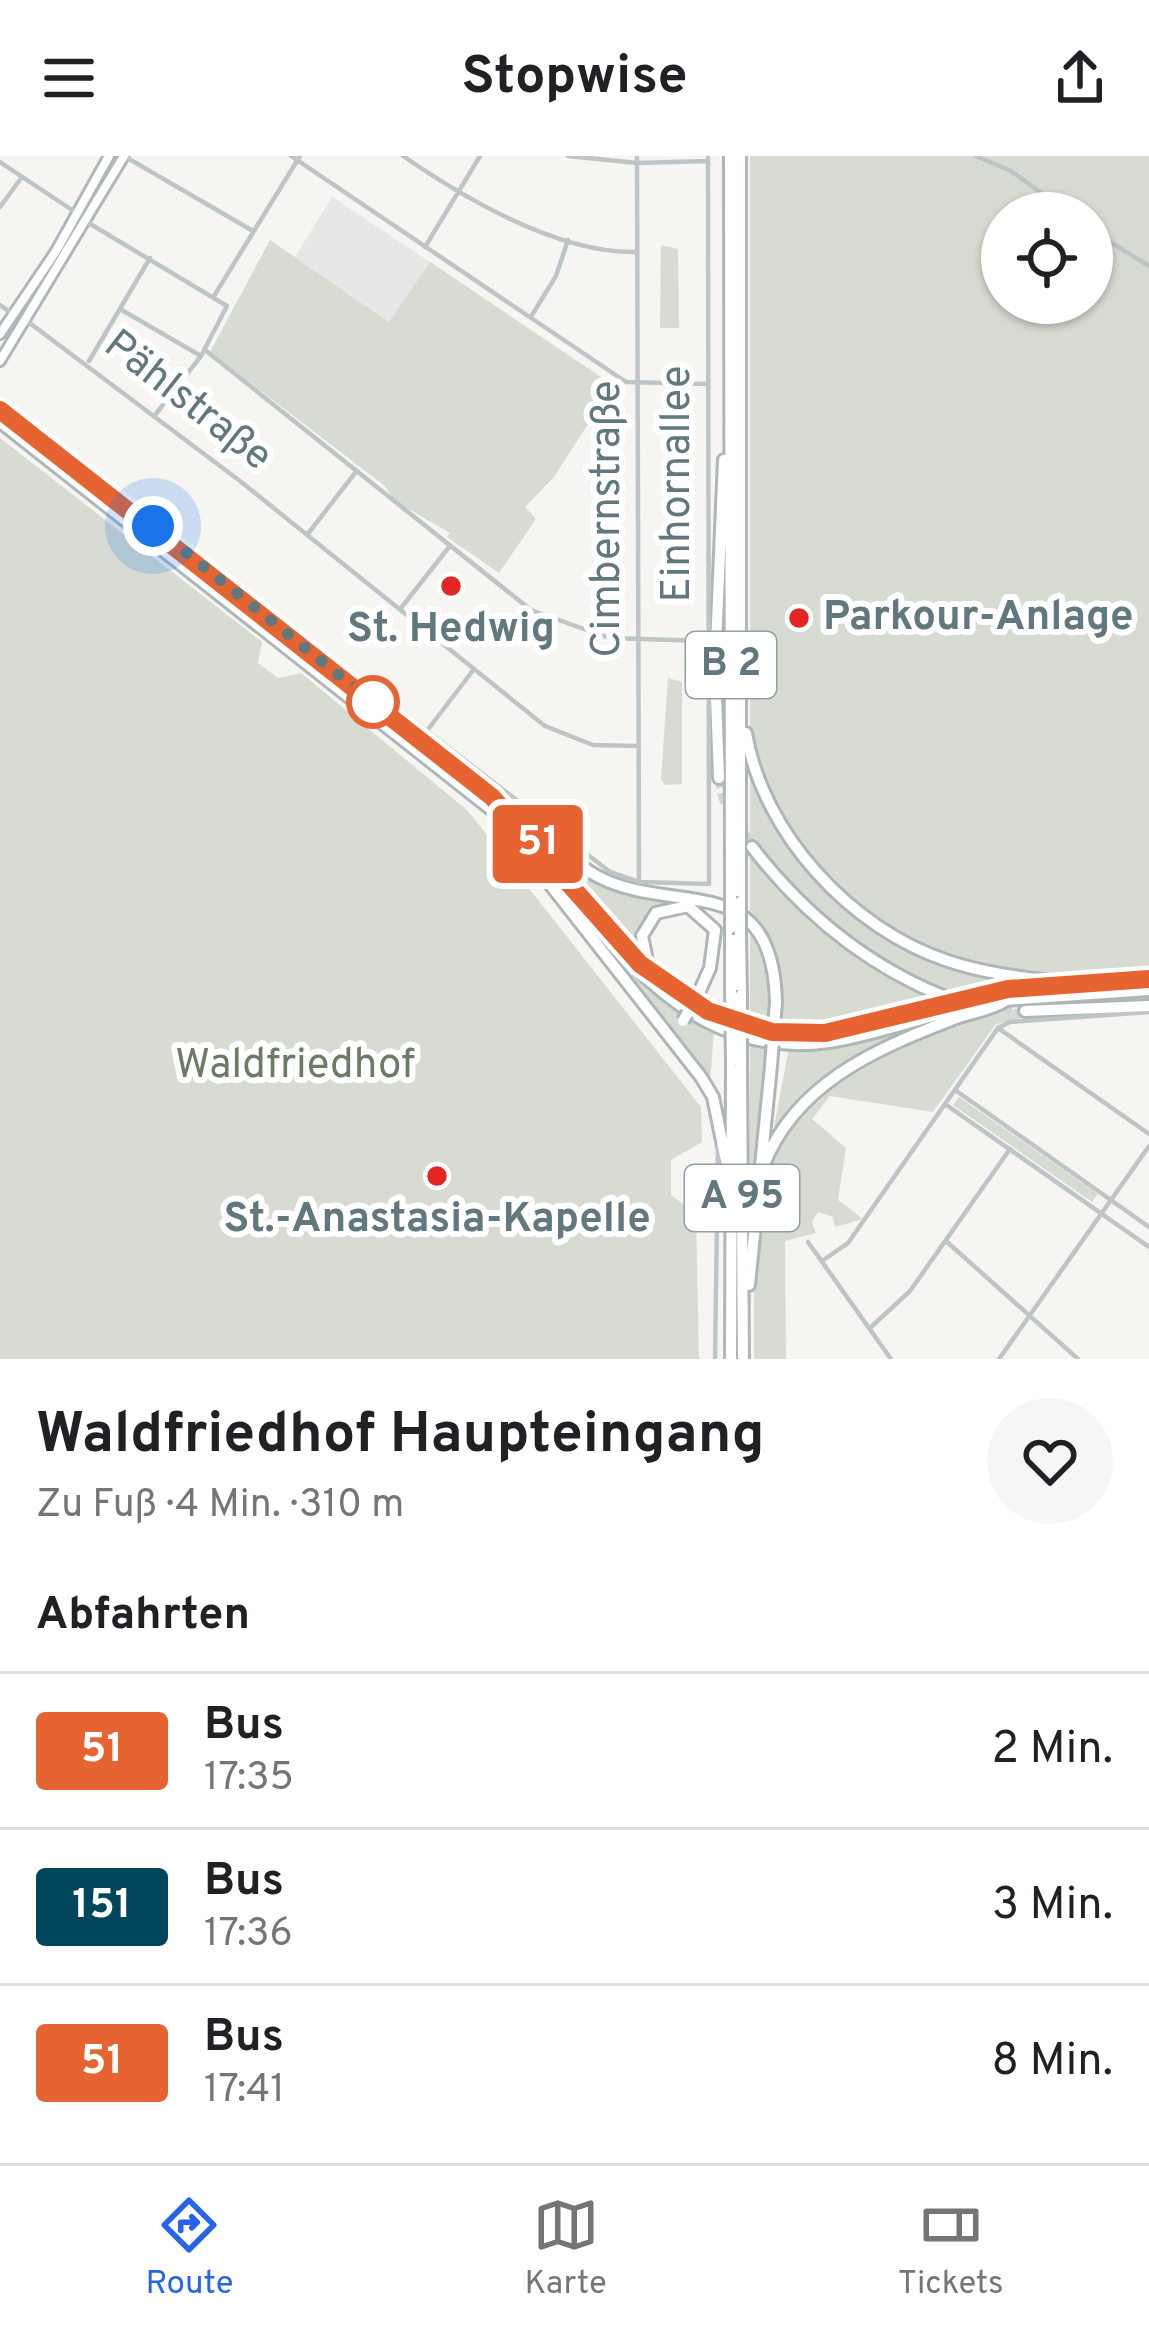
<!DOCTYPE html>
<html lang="de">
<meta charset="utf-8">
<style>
body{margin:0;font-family:Overpass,sans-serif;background:#f6f6f6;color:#202124;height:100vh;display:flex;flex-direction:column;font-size:45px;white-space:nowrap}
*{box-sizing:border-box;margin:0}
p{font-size:39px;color:#757577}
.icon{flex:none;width:66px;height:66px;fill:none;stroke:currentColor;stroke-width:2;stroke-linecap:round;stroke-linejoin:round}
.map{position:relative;height:1203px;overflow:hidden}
.side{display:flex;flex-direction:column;background:#fff;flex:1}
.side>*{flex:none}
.badge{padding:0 24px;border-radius:9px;font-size:42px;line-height:78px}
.tools{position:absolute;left:981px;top:36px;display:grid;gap:24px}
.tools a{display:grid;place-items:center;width:132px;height:132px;border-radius:50%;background:#fff;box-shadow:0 3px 9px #0004;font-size:60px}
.you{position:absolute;width:60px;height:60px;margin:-30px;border:9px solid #fff;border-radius:50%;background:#1a73e8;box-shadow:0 0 0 18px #1a73e833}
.map>.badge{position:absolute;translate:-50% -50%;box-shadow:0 0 0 6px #fff}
h2{padding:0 36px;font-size:45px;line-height:108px}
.round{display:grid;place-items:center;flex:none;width:126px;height:126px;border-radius:63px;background:#f6f6f6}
.overview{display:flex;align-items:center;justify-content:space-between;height:204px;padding:0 36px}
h1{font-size:57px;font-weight:700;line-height:90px}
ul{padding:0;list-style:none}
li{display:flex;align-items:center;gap:36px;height:156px;padding:0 36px;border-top:3px solid #e0e0e0}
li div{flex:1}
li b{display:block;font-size:45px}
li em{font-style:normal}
li .badge{min-width:132px;font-weight:700;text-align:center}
header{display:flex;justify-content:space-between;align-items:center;height:156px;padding:0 36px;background:#fff;font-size:54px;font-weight:700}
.tabs{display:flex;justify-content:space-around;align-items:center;height:168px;border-top:3px solid #e0e0e0;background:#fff;font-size:33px;color:#757577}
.tabs a{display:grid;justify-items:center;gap:6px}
.tabs .active{color:#2563eb}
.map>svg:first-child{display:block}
.built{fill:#e6e7e6}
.green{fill:#d7dbd1;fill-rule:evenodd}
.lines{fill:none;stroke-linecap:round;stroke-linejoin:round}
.highway-tunnel{stroke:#d0d6d5;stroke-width:10;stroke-dasharray:10 5;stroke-linecap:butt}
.secondary-casing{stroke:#aeb7ba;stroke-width:14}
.highway-casing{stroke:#afb6b8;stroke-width:16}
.street{stroke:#bec5c7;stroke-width:4.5}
.secondary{stroke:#fff;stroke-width:8}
.highway{stroke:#fff;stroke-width:10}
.highway-bridge-casing{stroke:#afb6b8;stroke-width:16;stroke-linecap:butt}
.highway-bridge{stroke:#fff;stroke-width:10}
.line-casing{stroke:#fff;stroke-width:27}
.line{stroke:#e66432;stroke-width:18}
.walk{stroke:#60787e;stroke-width:12;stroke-dasharray:0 21.6}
.poi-dot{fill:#e42523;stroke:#fff;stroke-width:4.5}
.stop-dot{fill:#fff;stroke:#e66432;stroke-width:6}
.labels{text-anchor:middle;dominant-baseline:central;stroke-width:12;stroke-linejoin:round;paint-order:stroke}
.shield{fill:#fff;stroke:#90a0a5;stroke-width:3}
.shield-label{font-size:39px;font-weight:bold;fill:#60787e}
.street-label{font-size:42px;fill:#60787e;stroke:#fff}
.poi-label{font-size:42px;font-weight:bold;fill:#60787e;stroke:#fff}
.park-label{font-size:42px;fill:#6d7b63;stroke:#fff}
</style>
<header><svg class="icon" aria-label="menu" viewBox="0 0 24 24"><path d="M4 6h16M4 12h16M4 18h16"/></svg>Stopwise<svg class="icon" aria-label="share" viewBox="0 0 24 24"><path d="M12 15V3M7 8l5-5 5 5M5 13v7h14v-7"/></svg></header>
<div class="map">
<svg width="1149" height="1203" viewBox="0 0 1149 1203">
<rect width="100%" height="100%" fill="#f6f5f2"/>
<!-- built -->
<path class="built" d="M332 41 430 106 389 166 295 101Z"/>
<!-- green -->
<path class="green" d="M750 0H1149V818L1041 820 825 870 750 866ZM1002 57H1092V147H1002Z
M270 84 389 166 430 106 613 229 554 321 525 351 536 363 499 417 447 381 450 377 395 345 385 330 210 196Z
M661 89 678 93 679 172H660Z
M0 282 262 486 258 507 278 522 301 517 468 655 701 951 702 986 671 1004V1039L696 1058 699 1203H0Z
M668 522 682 526V628L665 629 661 623Z
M546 686 587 718 672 745C644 758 636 774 641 804Z
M590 772 650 836 714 874 710 927Z
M1021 852 1020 863 996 868 933 956 830 940 812 963 846 992 838 1044 863 1063 835 1071 833 1061 818 1056 812 1065 816 1077 785 1085 786 1203H754C755 1117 745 1001 816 939 831 925 855 916 873 906 918 880 969 860 1021 852Z
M912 869V877L820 925 773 976 789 892 842 888Z
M750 886 777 891 750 1067H749Z
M959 941 1098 1038 1092 1046 953 949Z"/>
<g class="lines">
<!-- highway-tunnel -->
<path class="highway-tunnel" d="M719 622 724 643 752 691
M943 840 1025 855"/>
<defs>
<path id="secondary" d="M0 178 56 95 109 0
M0 205 124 0
M0 254 492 641 650 816
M0 267 498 660
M509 670C601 764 673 909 829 887 884 879 935 856 990 848
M1063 827 1149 823
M671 833C799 924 912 840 1048 828
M1005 845 1149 835"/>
<path id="highway" d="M730 0 731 740
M746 577C763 678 851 773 948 805 986 818 1028 822 1068 827
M719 622 715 513 724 304
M492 641C530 658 558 698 595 719 672 762 773 709 776 846
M494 657 701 921 713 941 732 1034
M752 691C803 757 864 808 943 840
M740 746V0
M740 779 741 839
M671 834 648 809 642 780 656 757 688 750 715 774 710 812 697 841
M731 834V772
M1025 855 1149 850
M741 910 743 1203
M763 1011C794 929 873 894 951 864 968 857 989 855 1005 845
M749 1129 771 910
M731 1203 732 906"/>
</defs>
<!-- secondary casing -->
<use href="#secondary" class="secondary-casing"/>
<!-- highway casing -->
<use href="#highway" class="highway-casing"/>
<!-- street -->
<path class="street" d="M124 0 253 75
M291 0 626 226 708 228
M403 0C467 44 558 98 637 96
M568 0 637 7 708 5
M637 0 639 726
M976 0 1011 15 1069 57
M0 6 78 58
M0 51 22 21
M87 66 227 150 201 200 155 259
M1092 75 1149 110
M425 91 480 0
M214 140 300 0
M0 149 13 158
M120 153 201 200
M532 159 556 120 568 84
M27 165 240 325 545 570 593 589 638 590
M205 194 531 454 609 482 707 485
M89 205 150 102
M307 379 355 317
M401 452 449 391
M354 531 371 532 610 716 639 726 709 728 708 0
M420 584 474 513
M998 872 1149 978
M955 934 1149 1071
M945 948 1149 1091
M946 1085 1078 1203
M808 1086 891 1203
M825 1103 848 1087 998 872 1010 866 1149 856
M870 1172 910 1135 1010 993
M715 1203 718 991
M999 1203 1149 990"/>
<!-- secondary -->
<use href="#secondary" class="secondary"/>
<!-- highway -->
<use href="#highway" class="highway"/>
<defs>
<path id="highway-bridge" d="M731 740V772
M740 746V779
M731 834 732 906
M683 865 697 841
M741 910V839
M771 910 776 846"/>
</defs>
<!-- highway-bridge casing -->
<use href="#highway-bridge" class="highway-bridge-casing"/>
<!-- highway-bridge -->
<use href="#highway-bridge" class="highway-bridge"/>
</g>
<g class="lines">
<defs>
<path id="line" d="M0 254 492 641 640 808 708 855 772 876 825 877 1008 833 1149 823"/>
</defs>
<!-- line casing -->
<use href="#line" class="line-casing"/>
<!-- line -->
<use href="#line" class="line"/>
<!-- walk -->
<path class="walk" d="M153 370 354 531 370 532 373 546"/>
</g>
<!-- markers -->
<g class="poi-dot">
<circle cx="451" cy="430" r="12"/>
<circle cx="799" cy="462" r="12"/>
<circle cx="437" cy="1020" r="12"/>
</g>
<circle class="stop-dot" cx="373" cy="546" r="24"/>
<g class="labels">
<!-- shield labels -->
<g class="shield">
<rect x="686" y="476" width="90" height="66" rx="9"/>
<rect x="685" y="1009" width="114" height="66" rx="9"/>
</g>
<g class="shield-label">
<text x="731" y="509">B 2</text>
<text x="742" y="1042">A 95</text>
</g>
<!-- street labels -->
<g class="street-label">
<text transform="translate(187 246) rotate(38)">Pählstraße</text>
<text transform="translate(678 328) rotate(-90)">Einhornallee</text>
<text transform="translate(608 363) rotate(-90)">Cimbernstraße</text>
</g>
<!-- poi labels -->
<g class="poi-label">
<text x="823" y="462" text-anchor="start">Parkour-Anlage</text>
<text x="451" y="474">St. Hedwig</text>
<text x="437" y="1064">St.-Anastasia-Kapelle</text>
</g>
<!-- park labels -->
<g class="park-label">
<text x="295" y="910">Waldfriedhof</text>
</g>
</g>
</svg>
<div class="tools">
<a><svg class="icon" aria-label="locate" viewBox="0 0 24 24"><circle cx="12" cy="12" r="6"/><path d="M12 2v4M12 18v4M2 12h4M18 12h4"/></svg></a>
</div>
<div class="you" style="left:153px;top:370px"></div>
<b class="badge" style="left:538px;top:688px;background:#e66432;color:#fff">51</b>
</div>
<section class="side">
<div class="overview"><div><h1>Waldfriedhof Haupteingang</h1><p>Zu Fuß · 4 Min. · 310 m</p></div><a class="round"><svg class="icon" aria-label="heart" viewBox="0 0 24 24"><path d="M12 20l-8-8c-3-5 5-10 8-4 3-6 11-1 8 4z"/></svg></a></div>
<h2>Abfahrten</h2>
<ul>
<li><span class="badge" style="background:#e66432;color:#fff">51</span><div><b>Bus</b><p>17:35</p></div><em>2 Min.</em></li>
<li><span class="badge" style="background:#00465a;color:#fff">151</span><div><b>Bus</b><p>17:36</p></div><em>3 Min.</em></li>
<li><span class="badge" style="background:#e66432;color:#fff">51</span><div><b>Bus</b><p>17:41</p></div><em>8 Min.</em></li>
</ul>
</section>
<nav class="tabs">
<a class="active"><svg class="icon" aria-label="directions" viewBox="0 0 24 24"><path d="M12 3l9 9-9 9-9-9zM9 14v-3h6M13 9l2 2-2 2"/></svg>Route</a>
<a><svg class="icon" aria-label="map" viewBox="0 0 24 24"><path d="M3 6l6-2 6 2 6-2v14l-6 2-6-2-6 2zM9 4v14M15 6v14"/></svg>Karte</a>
<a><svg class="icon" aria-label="tickets" viewBox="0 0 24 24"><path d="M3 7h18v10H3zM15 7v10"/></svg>Tickets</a>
</nav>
